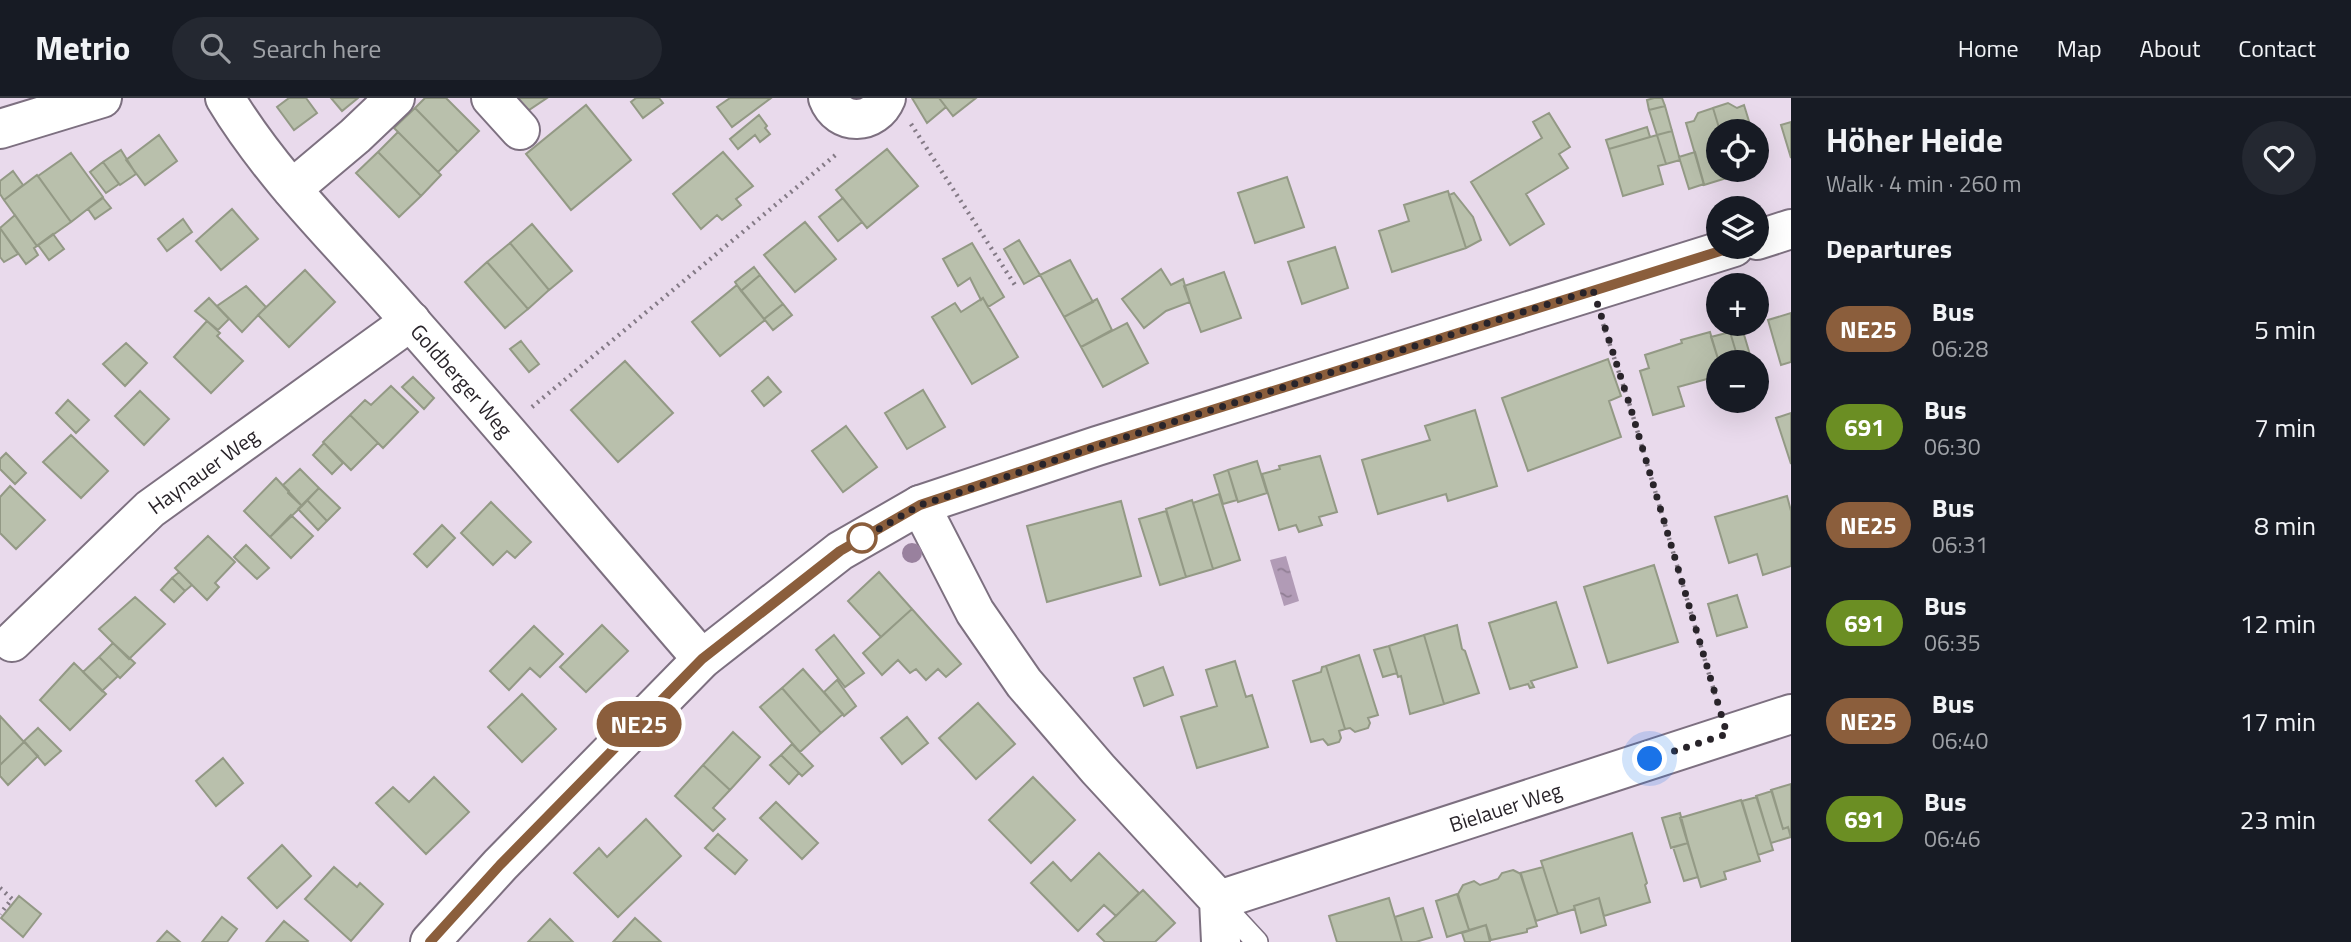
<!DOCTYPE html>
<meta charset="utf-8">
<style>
body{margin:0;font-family:"Titillium Web",sans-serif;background:#242831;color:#f1f3f6;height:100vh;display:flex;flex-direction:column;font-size:26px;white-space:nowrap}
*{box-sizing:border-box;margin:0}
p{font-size:23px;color:#9ea1a6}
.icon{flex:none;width:38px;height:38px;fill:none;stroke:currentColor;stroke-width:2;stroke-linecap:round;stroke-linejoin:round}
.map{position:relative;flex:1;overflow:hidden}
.sheet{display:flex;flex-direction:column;background:#171b24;width:560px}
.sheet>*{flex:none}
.badge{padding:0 14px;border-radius:23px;font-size:24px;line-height:46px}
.controls{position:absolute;left:1706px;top:21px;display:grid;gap:14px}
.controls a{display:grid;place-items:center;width:63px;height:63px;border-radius:50%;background:#171b24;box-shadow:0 7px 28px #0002;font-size:35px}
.you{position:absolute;width:35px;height:35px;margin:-18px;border:5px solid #fff;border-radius:50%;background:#1a73e8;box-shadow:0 0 0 10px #1a73e833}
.map>.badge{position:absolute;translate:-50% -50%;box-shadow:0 0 0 4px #fff}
h2{padding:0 35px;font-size:26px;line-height:63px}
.round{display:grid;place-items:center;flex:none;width:74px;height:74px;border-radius:37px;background:#242831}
.summary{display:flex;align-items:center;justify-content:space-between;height:119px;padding:0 35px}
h1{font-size:33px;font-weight:700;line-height:52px}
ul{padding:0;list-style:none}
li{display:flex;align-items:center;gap:21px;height:98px;padding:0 35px}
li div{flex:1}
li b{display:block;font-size:26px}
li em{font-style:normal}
li .badge{min-width:77px;font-weight:700;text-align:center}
header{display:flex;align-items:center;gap:42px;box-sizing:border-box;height:98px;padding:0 35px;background:#171b24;border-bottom:2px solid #363941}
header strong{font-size:33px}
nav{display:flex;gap:38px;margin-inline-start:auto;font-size:24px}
.search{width:490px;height:63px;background:#242831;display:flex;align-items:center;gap:18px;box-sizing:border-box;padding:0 24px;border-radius:38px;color:#9ea1a6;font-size:26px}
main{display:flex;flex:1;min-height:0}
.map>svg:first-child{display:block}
.water{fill:url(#water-ripples)}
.building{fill:#b9c0ac;stroke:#939985;stroke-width:2}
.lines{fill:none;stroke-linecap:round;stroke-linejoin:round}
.service-casing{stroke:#7d7080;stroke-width:24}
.minor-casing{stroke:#7d7080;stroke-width:42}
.path{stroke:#847a86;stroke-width:4.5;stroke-dasharray:2 5;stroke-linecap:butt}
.service{stroke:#fff;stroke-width:21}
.minor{stroke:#fff;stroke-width:38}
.tree{fill:#99819e}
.line-casing{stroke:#fff;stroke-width:16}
.line{stroke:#8b5e3c;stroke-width:10}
.walk{stroke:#29242a;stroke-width:7;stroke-dasharray:0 12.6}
.stop-dot{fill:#fff;stroke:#8b5e3c;stroke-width:3.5}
.labels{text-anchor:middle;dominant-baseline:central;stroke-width:5;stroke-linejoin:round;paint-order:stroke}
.street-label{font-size:21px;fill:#29242a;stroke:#f6e7fa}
</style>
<header>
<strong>Metrio</strong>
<div class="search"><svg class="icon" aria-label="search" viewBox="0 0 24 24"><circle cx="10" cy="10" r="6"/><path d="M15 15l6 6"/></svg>Search here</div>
<nav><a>Home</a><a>Map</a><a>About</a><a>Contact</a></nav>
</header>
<main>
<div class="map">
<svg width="1791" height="844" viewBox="0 0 1791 844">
<defs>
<pattern id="water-ripples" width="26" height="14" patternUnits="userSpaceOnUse" patternTransform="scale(1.75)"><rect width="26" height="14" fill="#b19bb6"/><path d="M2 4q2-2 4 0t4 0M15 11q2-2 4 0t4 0" fill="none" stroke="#907e94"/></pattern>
</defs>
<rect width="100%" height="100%" fill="#e9daec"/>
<!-- water -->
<path class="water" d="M1286 458 1299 503 1284 508 1270 462Z"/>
<!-- building -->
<path class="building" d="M289 0H306L317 15 294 32 277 9Z
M331 0H358L342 13Z
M425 0H446L479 33 458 54 415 10Z
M517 0H547L526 14Z
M636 0H659L663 5 643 20 631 4Z
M730 0H771L732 29 717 9Z
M912 0H939L946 9 927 25Z
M939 0H976L953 18Z
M1654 0H1662L1665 8 1649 12 1647 2Z
M1728 5 1737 10 1744 7 1752 33H1720L1713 10Z
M586 7 631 62 571 112 526 56Z
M1665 8 1672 33 1657 37 1649 12Z
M415 10 458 54 438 74 394 30Z
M1713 10 1720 33 1718 72H1731L1733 78 1704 87 1686 25 1694 23 1698 15Z
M1549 15 1570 49 1559 56 1568 70 1526 96 1544 126 1510 147 1471 84 1542 40 1533 24Z
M759 17 767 28 765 30 770 36 760 44 755 37 738 51 730 41Z
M1791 24V60L1781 27Z
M1647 29 1650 39 1609 51 1606 42Z
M1672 33 1680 62 1666 66 1657 37Z
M398 34 441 77 421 98 378 54Z
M159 37 177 63 145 87 126 62Z
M1657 37 1666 66 1658 68 1663 86 1623 98 1609 51Z
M887 51 918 88 867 130 836 92Z
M121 52 136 76 120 87 103 64Z
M378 54 421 98 399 119 356 75Z
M723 54 753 88 736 101 741 107 722 122 717 117 701 131 673 96Z
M1695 54 1704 86 1689 91 1679 59Z
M71 55 103 99 71 124 38 78Z
M103 64 119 86 106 95 90 74Z
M13 73 23 87 4 102 0 96V83Z
M37 77 71 124 37 148 4 102Z
M1287 79 1304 129 1255 145 1238 95Z
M1448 93 1466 150 1392 174 1379 133 1409 123 1404 107Z
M1454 95 1473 119 1481 142 1466 150 1449 97Z
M103 100 111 110 95 121 88 111Z
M843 100 862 124 838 143 819 119Z
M232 111 258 141 221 172 196 143Z
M15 117 37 148 34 150 38 157 26 166 0 130Z
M183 121 192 134 167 153 158 141Z
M805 124 836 161 795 194 764 157Z
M532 126 572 173 549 192 510 145Z
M0 130 18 156 4 164 0 159Z
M53 136 64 151 49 162 38 147Z
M1019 142 1040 177 1024 186 1004 151Z
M510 145 549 192 528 211 487 164Z
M972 145 1004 199 988 209 983 200 981 202 970 180 958 188 943 161Z
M1335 149 1348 190 1302 206 1288 164Z
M1070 162 1093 204 1064 219 1040 177Z
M487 164 528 211 505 230 465 184Z
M754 169 760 177 741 193 735 184Z
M1161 171 1171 187 1183 181 1190 204 1166 213 1144 230 1122 201Z
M305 172 335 204 289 249 258 217Z
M1224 174 1241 220 1201 234 1184 188Z
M760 177 783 206 764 221 741 193Z
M737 187 765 222 720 258 692 224Z
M246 188 266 209 242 234 217 208Z
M209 200 229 221 218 232 195 213Z
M983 200 1018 259 972 286 932 219 955 205 961 214Z
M1097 201 1112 232 1081 249 1064 219Z
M783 206 792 217 773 232 764 221Z
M1791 215V264L1781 267 1768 222Z
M207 223 220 235 217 238 243 263 211 295 174 259Z
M1127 225 1148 265 1103 289 1081 249Z
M1742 230 1751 260 1739 264 1730 234Z
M1710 234 1719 264 1718 278 1678 289 1684 308 1653 317 1640 273 1649 270 1645 257 1682 245 1681 242Z
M1730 234 1739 264H1719L1711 239Z
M521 243 539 266 529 274 510 251Z
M126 245 147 265 125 288 103 266Z
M1608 261 1621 298 1609 303 1621 339 1528 373 1502 300Z
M625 263 673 315 618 364 571 312Z
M413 279 434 300 424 311 402 289Z
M768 279 781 294 764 308 752 293Z
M391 288 418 314 383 350 350 317 365 302 371 307Z
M923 292 945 329 907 351 885 315Z
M140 293 169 321 144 347 115 318Z
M68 302 89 322 76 335 56 315Z
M1475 312 1497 388 1448 403 1446 396 1378 416 1362 362 1430 342 1425 328Z
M1791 315V366L1776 320Z
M350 317 378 345 351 372 323 344Z
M846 328 877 369 843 394 812 353Z
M71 337 108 373 81 400 43 364Z
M324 345 343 365 332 376 313 357Z
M6 355 26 375 15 386 0 371V361Z
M1320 358 1337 414 1319 419 1322 427 1299 434 1296 427 1279 432 1262 376 1280 371 1279 368Z
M1257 363 1267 395 1238 404 1228 372Z
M300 371 319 390 302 408 288 395 289 393 283 387Z
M1228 372 1237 402 1223 406 1214 377Z
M276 380 302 408 270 439 244 413Z
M10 388 45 422 16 451 0 435V399Z
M319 390 340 410 327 423 307 402Z
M1219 396 1240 462 1213 471 1193 405Z
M1787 398 1791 413V468L1763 477 1757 456 1729 465 1715 419Z
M307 402 327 423 318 432 298 411Z
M1192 402 1213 471 1186 479 1166 411Z
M1121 403 1141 478 1047 504 1027 428Z
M491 404 531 444 515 460 507 453 493 467 461 435Z
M1166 413 1186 479 1160 487 1139 421Z
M291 417 313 438 291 460 270 439Z
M442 427 455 440 427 469 414 456Z
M208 438 235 464 215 485 219 489 207 502 175 470Z
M246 447 269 470 257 481 234 459Z
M1654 467 1678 544 1608 565 1584 489Z
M179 474 192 487 185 493 172 480Z
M879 474 912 511 881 539 848 503Z
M172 480 185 493 174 504 161 492Z
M1737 497 1747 529 1717 538 1708 506Z
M135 499 165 526 129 561 99 531Z
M1556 504 1577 569 1531 583 1534 589 1530 590 1528 586 1510 591 1489 525Z
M912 511 961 566 946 579 938 571 926 582 916 571 910 575 898 562 882 577 863 555Z
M602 527 628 553 586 594 560 569Z
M1457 527 1462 551 1465 553 1479 595 1444 606 1424 537Z
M534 528 563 556 540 579 530 570 509 592 490 573Z
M834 537 864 575 845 589 816 552Z
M1424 537 1444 606 1410 616 1401 578 1398 579 1389 548Z
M113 545 135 565 120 580 99 559Z
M1389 548 1397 575 1383 579 1374 552Z
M1359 557 1378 617 1368 620 1370 625 1368 630 1355 634 1350 630 1345 631 1326 568Z
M99 559 118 578 102 593 83 574Z
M1235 563 1246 599 1252 597 1268 649 1197 670 1181 619 1217 608 1206 572Z
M74 565 106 596 70 632 40 602Z
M1326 568 1345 631 1339 633 1341 640 1339 644 1328 647 1323 641 1311 644 1293 583 1321 574 1322 569Z
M1163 569 1173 597 1144 608 1134 580Z
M803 571 843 616 821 635 782 590Z
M837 582 856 608 844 618 824 594Z
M782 590 821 635 800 654 760 609Z
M522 596 556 631 522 664 488 629Z
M978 605 1015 646 976 681 939 640Z
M0 618 24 644 0 667Z
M907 619 928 645 902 666 881 640Z
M38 630 61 653 45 667 24 643Z
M733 634 760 659 730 692 703 667Z
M24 644 38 658 8 687 0 678V667Z
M792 646 813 668 802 678 781 657Z
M781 657 799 675 789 686 770 667Z
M223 660 243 685 216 708 196 683Z
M703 667 730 692 713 710 725 721 713 733 675 698Z
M434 679 469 714 426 756 376 705 393 689 409 704Z
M1033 679 1075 722 1031 765 989 722Z
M1791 686V740L1788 729 1783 731 1771 692Z
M1772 693 1783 731 1788 729 1791 739 1771 745 1756 698Z
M1757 699 1773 752 1758 757 1742 703Z
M1741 702 1760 763 1724 774 1726 781 1701 789 1680 720Z
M776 704 818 745 802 761 760 720Z
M1680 715 1688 745 1671 750 1662 720Z
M646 721 681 758 618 819 574 775 599 750 607 759Z
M1632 735 1647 785 1645 787 1650 804 1604 818 1599 800 1574 808 1575 811 1558 816 1541 763Z
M718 736 747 762 735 776 705 750Z
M1688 745 1698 779 1684 783 1673 749Z
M282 747 311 778 277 810 248 780Z
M1099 755 1139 795 1116 818 1104 807 1078 833 1031 785 1053 764 1071 783Z
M334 769 357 789 360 785 383 806 351 843 305 801Z
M1543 769 1558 816 1536 823 1520 775Z
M1513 772 1521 776 1537 828 1527 831V834L1491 842 1486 827 1469 832 1458 796 1463 787 1474 783 1480 787 1498 781 1502 775Z
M1143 792 1175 825 1155 844H1105L1097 836Z
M1457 796 1469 832 1447 839 1436 803Z
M19 798 41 816 23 839 1 820Z
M1389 800 1402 844H1337L1329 818Z
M1599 800 1606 827 1581 835 1574 808Z
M1423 810 1432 839 1416 844H1402L1395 819Z
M222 819 237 831 227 844H202Z
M635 820 661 844H613Z
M550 821 573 844H528Z
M284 823 308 843 307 844H266Z
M1486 827 1490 844H1465L1462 835Z
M167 833 180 844H157Z"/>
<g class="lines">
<defs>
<path id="service" d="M1220 804 1257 844"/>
<g id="minor">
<path id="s1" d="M225 0C275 83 348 151 411 224 509 335 605 449 702 561"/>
<path d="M491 0 520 32"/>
<path d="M828 0C839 29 875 27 886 0"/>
<path d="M0 31 102 0"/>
<path d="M292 91 355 38 395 0"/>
<path d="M1757 142 1791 131"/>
<path d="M920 407 975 514 1024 585 1098 671 1219 802 1221 844"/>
<path id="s2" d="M12 544 150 411 411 223"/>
<path id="s3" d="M1219 802 1791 616"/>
<path d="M430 844 500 767 702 561 840 453 920 407 1097 348 1734 149"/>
</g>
</defs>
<!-- service casing -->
<use href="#service" class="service-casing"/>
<!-- minor casing -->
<use href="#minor" class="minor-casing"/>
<!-- path -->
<path class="path" d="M911 26 1015 187
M1603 226 1630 308 1717 603
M532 309 838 55
M0 790 12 801 0 816"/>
<!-- service -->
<use href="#service" class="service"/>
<!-- minor -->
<use href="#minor" class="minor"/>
</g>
<!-- trees -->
<circle class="tree" cx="912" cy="455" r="10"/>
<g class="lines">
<defs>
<path id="line" d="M430 844 500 767 702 561 840 453 920 407 1097 348 1733 149"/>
</defs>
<!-- line casing -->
<use href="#line" class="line-casing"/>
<!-- line -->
<use href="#line" class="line"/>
<!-- walk -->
<path class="walk" d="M862 440 860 442 920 407 946 399 1097 348 1593 192 1630 308 1727 636 1650 661"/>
</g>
<!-- markers -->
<circle class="stop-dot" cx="862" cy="440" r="14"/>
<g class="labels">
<!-- street labels -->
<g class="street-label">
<text stroke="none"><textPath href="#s1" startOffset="369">Goldberger Weg</textPath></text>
<text stroke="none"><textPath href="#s2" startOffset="257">Haynauer Weg</textPath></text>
<text stroke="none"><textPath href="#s3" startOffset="301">Bielauer Weg</textPath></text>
</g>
</g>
</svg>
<div class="controls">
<a><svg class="icon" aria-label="locate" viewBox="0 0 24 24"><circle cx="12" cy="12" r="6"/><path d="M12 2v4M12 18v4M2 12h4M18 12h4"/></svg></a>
<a><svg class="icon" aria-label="layers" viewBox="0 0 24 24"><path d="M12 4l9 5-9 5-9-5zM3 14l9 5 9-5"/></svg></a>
<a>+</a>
<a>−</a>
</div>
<div class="you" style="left:1650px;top:661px"></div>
<b class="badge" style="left:639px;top:626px;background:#8b5e3c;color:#fff">NE25</b>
</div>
<section class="sheet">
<div class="summary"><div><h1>Höher Heide</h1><p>Walk · 4 min · 260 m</p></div><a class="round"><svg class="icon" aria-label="heart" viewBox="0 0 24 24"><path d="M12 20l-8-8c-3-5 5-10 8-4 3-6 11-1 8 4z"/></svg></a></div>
<h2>Departures</h2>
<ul>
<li><span class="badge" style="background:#8b5e3c;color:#fff">NE25</span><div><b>Bus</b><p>06:28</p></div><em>5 min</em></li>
<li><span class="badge" style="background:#6b8e23;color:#fff">691</span><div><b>Bus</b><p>06:30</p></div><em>7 min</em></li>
<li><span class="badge" style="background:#8b5e3c;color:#fff">NE25</span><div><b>Bus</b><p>06:31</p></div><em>8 min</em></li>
<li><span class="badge" style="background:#6b8e23;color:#fff">691</span><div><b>Bus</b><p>06:35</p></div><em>12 min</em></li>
<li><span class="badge" style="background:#8b5e3c;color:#fff">NE25</span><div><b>Bus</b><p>06:40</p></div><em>17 min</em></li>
<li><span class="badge" style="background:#6b8e23;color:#fff">691</span><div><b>Bus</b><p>06:46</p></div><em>23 min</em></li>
</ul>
</section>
</main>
